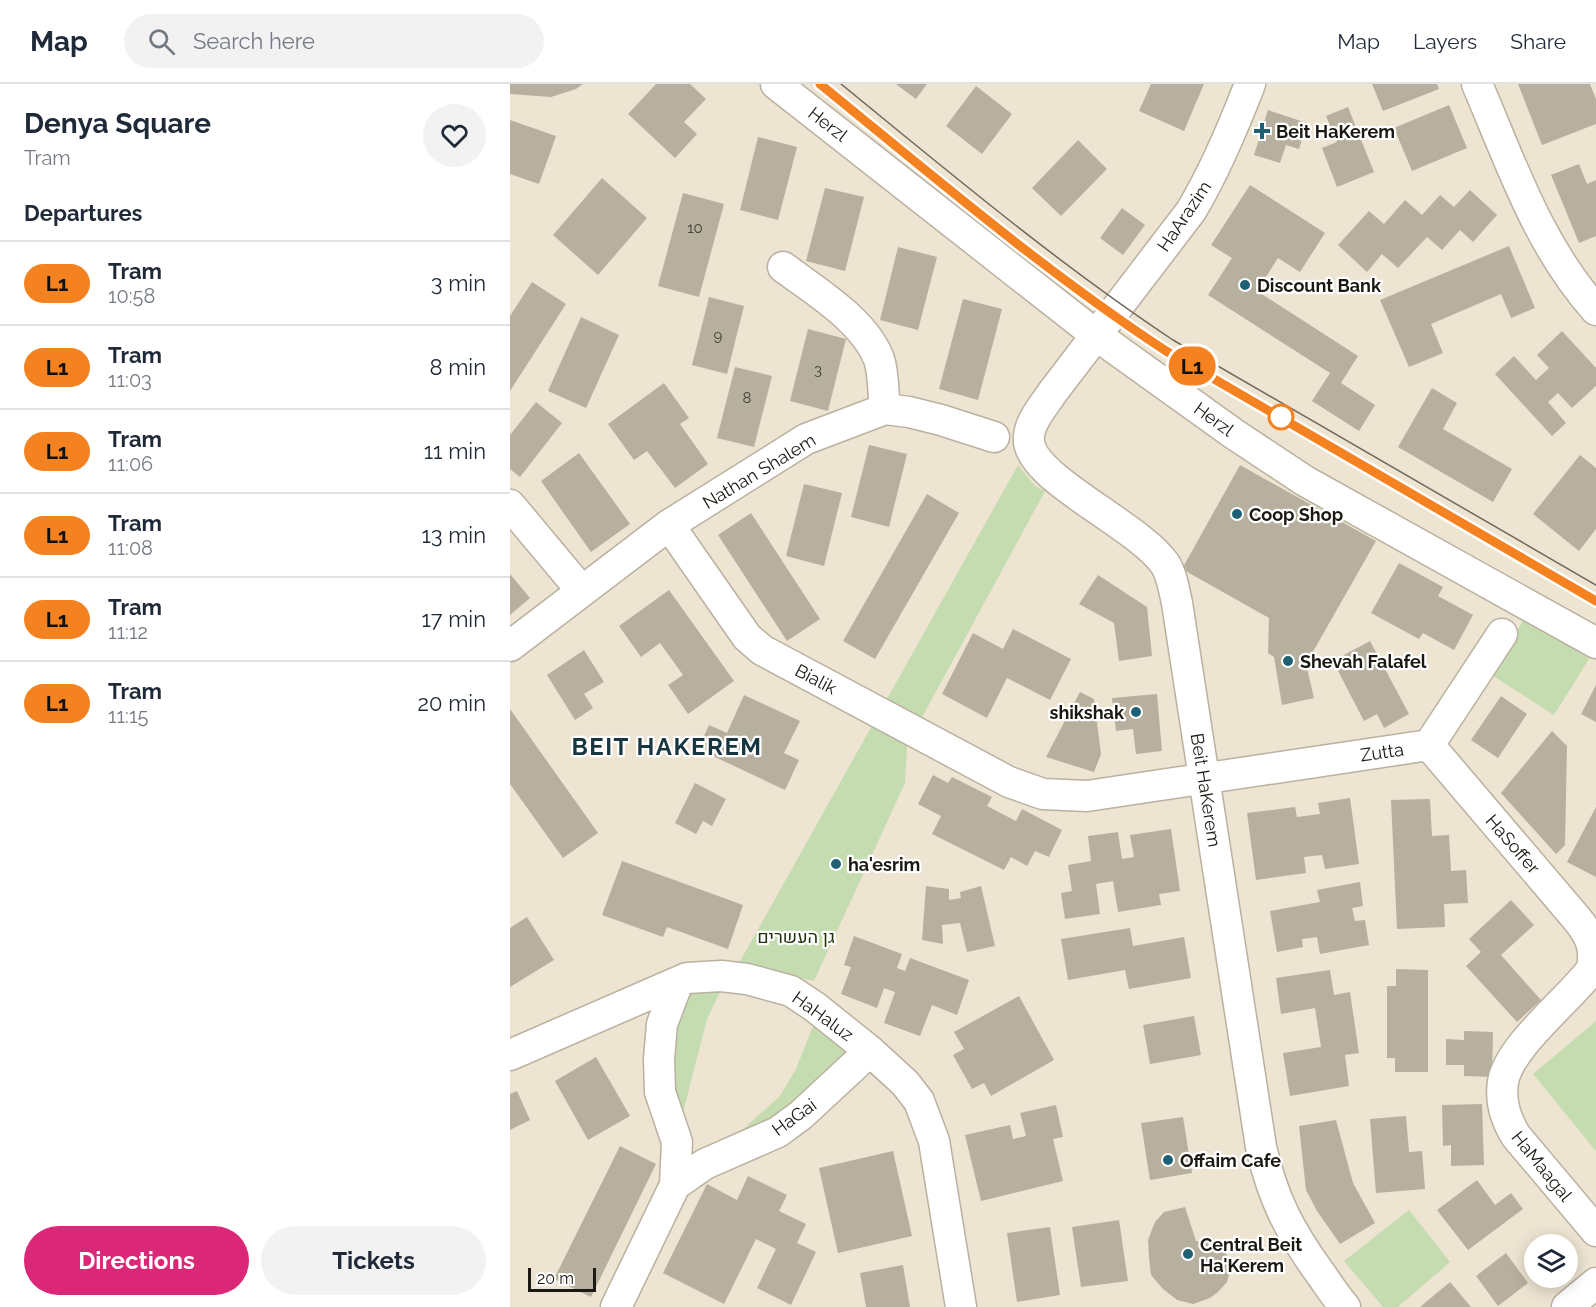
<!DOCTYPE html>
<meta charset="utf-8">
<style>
body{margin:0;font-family:Raleway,Heebo,sans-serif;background:#f2f2f3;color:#1f2937;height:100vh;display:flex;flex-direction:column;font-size:22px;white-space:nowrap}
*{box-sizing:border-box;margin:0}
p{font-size:20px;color:#747a83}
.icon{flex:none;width:33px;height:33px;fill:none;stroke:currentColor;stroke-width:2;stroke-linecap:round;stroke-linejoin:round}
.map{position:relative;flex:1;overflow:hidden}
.drawer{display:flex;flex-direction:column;background:#fff;width:510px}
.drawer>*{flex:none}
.badge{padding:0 12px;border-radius:20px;font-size:21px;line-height:39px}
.tools{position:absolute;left:1014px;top:1150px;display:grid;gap:12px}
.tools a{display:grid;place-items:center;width:54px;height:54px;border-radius:50%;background:#fff;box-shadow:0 3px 15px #0003;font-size:30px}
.scale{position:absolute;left:18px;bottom:15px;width:68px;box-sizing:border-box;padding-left:6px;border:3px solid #1c1913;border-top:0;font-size:16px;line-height:21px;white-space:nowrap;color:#1c1913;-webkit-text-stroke:4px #fff;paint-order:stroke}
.map>.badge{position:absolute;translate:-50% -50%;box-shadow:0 0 0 3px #fff}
h2{padding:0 24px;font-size:22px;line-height:54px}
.round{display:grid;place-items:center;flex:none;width:63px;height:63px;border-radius:32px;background:#f2f2f3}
.overview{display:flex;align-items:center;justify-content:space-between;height:102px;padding:0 24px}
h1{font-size:28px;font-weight:700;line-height:45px}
.action{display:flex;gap:12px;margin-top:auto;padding:12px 24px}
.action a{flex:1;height:69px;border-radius:36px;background:#db2777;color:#fff;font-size:24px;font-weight:700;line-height:69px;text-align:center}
.action a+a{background:#f2f2f3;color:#1f2937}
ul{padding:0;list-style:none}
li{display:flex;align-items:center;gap:18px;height:84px;padding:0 24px;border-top:2px solid #e0e1e3}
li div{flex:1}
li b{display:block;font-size:22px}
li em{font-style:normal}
li .badge{min-width:66px;font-weight:700;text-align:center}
header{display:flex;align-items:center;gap:36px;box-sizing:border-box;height:84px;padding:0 30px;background:#fff;border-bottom:2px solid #e0e1e3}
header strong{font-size:28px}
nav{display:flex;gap:33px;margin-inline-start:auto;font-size:21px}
.search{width:420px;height:54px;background:#f2f2f3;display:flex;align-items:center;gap:15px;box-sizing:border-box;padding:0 21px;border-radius:33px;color:#747a83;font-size:22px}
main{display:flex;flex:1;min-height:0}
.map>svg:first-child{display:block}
.green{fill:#c5dcb0}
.building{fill:#b8b09e}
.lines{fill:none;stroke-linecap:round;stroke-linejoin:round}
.minor-casing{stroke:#bab1a0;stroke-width:33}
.minor{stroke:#fff;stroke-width:30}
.tram{stroke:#6e685e;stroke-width:1.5}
.line-casing{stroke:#fff;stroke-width:14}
.line{stroke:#f58220;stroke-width:9}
.poi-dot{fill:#1f6174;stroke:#fff;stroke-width:2}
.stop-dot{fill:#fff;stroke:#f58220;stroke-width:3}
.labels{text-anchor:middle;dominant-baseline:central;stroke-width:4.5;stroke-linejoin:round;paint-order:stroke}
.number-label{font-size:15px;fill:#433f36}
.street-label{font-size:18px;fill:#1c1913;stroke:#fff}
.poi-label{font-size:18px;font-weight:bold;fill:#1c1913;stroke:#fff;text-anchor:start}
.park-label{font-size:18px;fill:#21320b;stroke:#fff}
.district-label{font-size:24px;font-weight:bold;letter-spacing:1.5px;fill:#173640;stroke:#fff}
</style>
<header>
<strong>Map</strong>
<div class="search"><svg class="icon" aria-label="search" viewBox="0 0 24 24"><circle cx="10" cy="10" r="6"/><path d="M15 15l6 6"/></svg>Search here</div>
<nav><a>Map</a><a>Layers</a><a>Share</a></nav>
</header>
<main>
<section class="drawer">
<div class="overview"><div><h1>Denya Square</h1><p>Tram</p></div><a class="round"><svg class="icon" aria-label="heart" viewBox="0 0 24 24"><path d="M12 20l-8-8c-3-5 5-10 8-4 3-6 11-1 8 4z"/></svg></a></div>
<h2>Departures</h2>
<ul>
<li><span class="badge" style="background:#f58220;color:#111">L1</span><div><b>Tram</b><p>10:58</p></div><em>3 min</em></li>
<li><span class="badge" style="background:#f58220;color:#111">L1</span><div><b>Tram</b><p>11:03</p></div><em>8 min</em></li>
<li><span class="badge" style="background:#f58220;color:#111">L1</span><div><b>Tram</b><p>11:06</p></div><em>11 min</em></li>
<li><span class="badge" style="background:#f58220;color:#111">L1</span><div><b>Tram</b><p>11:08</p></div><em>13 min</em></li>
<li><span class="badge" style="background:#f58220;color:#111">L1</span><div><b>Tram</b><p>11:12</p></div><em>17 min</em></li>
<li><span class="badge" style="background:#f58220;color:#111">L1</span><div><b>Tram</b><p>11:15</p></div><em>20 min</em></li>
</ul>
<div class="action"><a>Directions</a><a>Tickets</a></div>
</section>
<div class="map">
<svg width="1086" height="1223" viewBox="0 0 1086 1223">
<rect width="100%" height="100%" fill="#ede4d2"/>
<!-- green -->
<path class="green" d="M508 381 525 402 535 407 397 661 395 699 304 897 228 881Z
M1015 534 1079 575 1044 631 980 590Z
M212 904 197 935 171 1036 156 968 177 906Z
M305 937 341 971 292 1019 222 1055 270 1012 286 985Z
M1086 937V1067L1023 990Z
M899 1126 940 1178 888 1223H873L834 1177Z"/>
<!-- building -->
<path class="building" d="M0 0H73L66 5 41 13 0 10Z
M146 0H180L196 15 174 38 187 50 165 74 118 30Z
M386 0H417L406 15Z
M641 0H694L674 47 629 27Z
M862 0H927L929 5 873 27Z
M1008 0H1080L1086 15V40L1032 61Z
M466 2 502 30 472 70 436 42Z
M939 21 957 64 902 87 884 44Z
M838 23 864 88 827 103 812 64 827 58 816 32Z
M758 26 797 39 789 65 776 61 770 79 744 71Z
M0 36 46 52 29 100 0 90Z
M248 53 287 63 268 136 230 126Z
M568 56 597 85 551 132 522 104Z
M1069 80 1077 100 1086 96V152L1069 159 1041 91Z
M92 94 137 134 88 191 43 151Z
M740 101 815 149 790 188 768 174 747 207 848 272 831 299 865 321 849 347 802 317 820 289 698 211 722 174 701 161Z
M315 104 354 113 335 187 296 177Z
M960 106 987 131 963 158 950 146 932 166 917 153 888 184 872 170 857 188 828 161 859 127 874 140 895 116 912 131 930 111 944 123Z
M173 109 214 120 189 213 148 202Z
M612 124 635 141 613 171 590 154Z
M999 162 1025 224 1001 234 991 210 921 240 933 269 899 283 870 216Z
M388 163 427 173 408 246 370 236Z
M22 198 56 220 0 307V232Z
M199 213 234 222 217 290 182 281Z
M453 215 492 225 468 316 429 305Z
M71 233 109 251 76 324 38 307Z
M298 245 336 255 318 327 280 317Z
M1052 247 1086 284V302L1062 324 1048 309 1038 318 1056 339 1042 352 985 290 1004 272 1026 296 1039 284 1027 271Z
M225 283 262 292 244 363 207 354Z
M154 299 179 334 170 340 198 380 165 404 137 367 124 376 98 340Z
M922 304 947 319 933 345 1002 385 983 418 888 363Z
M26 318 52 339 10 393 0 385V351Z
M359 361 397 370 379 443 341 433Z
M69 369 120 440 81 468 31 397Z
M1070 371 1086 384V445L1069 467 1023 430Z
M730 381 866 457 796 580 804 614 772 621 764 573 758 569 759 534 672 485Z
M294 400 332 409 314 482 276 472Z
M417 410 449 429 365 575 333 557Z
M241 429 310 535 277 557 208 451Z
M889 479 933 503 928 512 963 531 944 566 913 549 909 555 861 529Z
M0 490 20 514 0 531Z
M588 491 637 523 642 572 609 577 604 539 569 520Z
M159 506 224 597 178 630 158 601 173 591 150 559 131 573 109 542Z
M503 545 561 575 540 616 497 594 477 634 432 610 463 549 493 565Z
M860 557 899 630 874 644 867 630 854 637 827 585 838 579 834 571Z
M74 566 94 598 74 610 83 624 65 636 37 591Z
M1086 601V638L1071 630Z
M570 608 584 615 591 670 584 688 536 673Z
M647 610 652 667 626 670 623 645 606 647 602 614Z
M234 611 290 637 274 669 289 676 275 706 188 665 199 641 217 649Z
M991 612 1017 630 988 674 961 656Z
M0 625 88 749 53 774 0 700Z
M1042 647 1057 662 1055 761 1046 770 991 709Z
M423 691 438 699 442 693 482 713 477 722 506 737 512 725 552 746 539 773 525 767 517 782 501 773 494 786 422 750 431 732 408 720Z
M185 699 216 715 202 742 193 737 186 750 165 739Z
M840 714 849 780 815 785 812 771 794 773 796 789 746 796 737 729 785 723 787 733 810 730 808 719Z
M920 715 922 752 939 751 941 787 956 786 958 819 934 820 935 843 887 845 881 716Z
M1086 723V793L1057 778Z
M661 745 670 807 649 810 651 821 608 828 603 797 586 800 590 830 555 835 551 809 562 807 558 781 581 777 578 752 608 748 612 775 624 773 620 751Z
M112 777 233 821 218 865 157 843 153 853 92 831Z
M850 798 853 822 842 824 845 837 855 836 859 861 810 870 807 853 792 855 793 863 767 868 760 827 810 818 807 806Z
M416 802 439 805V816L451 814 450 808 471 802 485 862 457 868 450 839 432 841 433 860 412 856Z
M1001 816 1024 841 991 871 1031 916 1007 938 956 882 971 868 959 855Z
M17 833 44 876 0 903V844Z
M620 844 623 862 674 853 681 894 619 905 615 886 558 896 551 855Z
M344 852 392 870 387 884 395 887 400 874 459 896 447 931 422 921 410 952 374 939 385 908 374 904 367 924 331 910 341 883 334 881Z
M886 885 918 886V988H885V974H877V902H886Z
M820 886 824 911 840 908 849 969 835 971 839 1002 780 1012 773 969 811 963 805 924 771 930 766 894Z
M509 912 544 976 481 1012 474 999 462 1005 443 971 454 965 444 948Z
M684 932 691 971 640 980 633 941Z
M954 947 983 948 982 993 954 992V981H936V955L954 956Z
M86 973 120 1032 78 1056 45 997Z
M7 1007 20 1036 0 1046V1010Z
M972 1020 974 1081 941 1082V1061L933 1062 932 1021Z
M546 1021 553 1053 543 1055 553 1097 471 1117 455 1051 500 1041 503 1055 516 1052 510 1029Z
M896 1032 899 1068 912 1067 915 1105 866 1109 860 1035Z
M673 1033 682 1089 640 1096 631 1039Z
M826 1036 843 1099 865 1139 830 1160 807 1127 796 1106 789 1042Z
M110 1062 146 1080 81 1213 44 1195Z
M383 1067 402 1152 328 1169 309 1084Z
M238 1092 277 1111 269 1127 296 1140 287 1159 306 1168 281 1221 247 1204 266 1165 246 1155 214 1220 153 1189 197 1100 227 1116Z
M967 1096 985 1121 1001 1109 1013 1125 958 1166 927 1126Z
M675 1123 686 1157 706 1159 715 1167 720 1178V1187L717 1198 708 1208 700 1214 683 1220 667 1216 652 1204 641 1191 639 1174 638 1156 645 1138 654 1128Z
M609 1136 618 1197 571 1203 562 1143Z
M540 1143 550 1211 507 1218 497 1149Z
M996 1169 1018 1199 988 1222 966 1192Z
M393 1181 400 1223H356L350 1189Z
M940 1198 961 1223H910Z"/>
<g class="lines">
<defs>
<path id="minor" d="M266 0 586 251 724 350 795 397 1086 559
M740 0C723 44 705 87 681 127L542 309C533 323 517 340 519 358 523 396 629 442 655 480 662 491 664 506 667 519L751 1063C763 1115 779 1146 810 1189 818 1200 826 1213 835 1223
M967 0C1001 79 1028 161 1086 226
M273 183C305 207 354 236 369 275 374 290 373 310 375 325
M0 421 71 506
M159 441 237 553 252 566 499 698 533 710 577 712 919 661 992 550
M0 562 159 441 296 355 375 325 399 328 431 336 484 353
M919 661 1067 835C1080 851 1086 864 1082 885 1059 916 999 962 993 998 990 1017 996 1036 1006 1052L1086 1147
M168 898 152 940 149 975 150 1008 167 1058 165 1101 195 1080 268 1048 291 1031 360 967
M0 971 177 894 211 892 237 895 281 907 305 923 360 967 395 999 409 1017 424 1057 451 1223
M106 1223 165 1101
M1057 1223 1086 1199"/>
</defs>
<!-- minor casing -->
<use href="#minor" class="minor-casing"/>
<!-- minor -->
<use href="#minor" class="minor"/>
<!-- tram -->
<path class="tram" d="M310 0C423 92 534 187 656 267L1086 517
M331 0C439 88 547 179 663 256L1086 501"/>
</g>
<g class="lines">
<defs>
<path id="line" d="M310 0C423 92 534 187 656 267L1086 517"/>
</defs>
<!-- line casing -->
<use href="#line" class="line-casing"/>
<!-- line -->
<use href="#line" class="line"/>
</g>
<!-- markers -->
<g class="poi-dot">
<path d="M749 38h6v6h6v6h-6v6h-6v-6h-6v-6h6z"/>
<circle cx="735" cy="201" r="6"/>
<circle cx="727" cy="430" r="6"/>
<circle cx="778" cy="577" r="6"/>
<circle cx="626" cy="628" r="6"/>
<circle cx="326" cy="780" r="6"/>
<circle cx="658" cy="1076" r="6"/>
<circle cx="678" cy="1170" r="6"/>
</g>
<circle class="stop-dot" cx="771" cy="333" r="12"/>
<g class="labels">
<!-- number labels -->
<g class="number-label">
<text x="185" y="144">10</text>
<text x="208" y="252">9</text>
<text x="308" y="286">3</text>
<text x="237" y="314">8</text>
</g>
<!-- street labels -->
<g class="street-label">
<text transform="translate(318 40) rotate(38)">Herzl</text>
<text transform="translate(674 132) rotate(-56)">HaArazim</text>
<text transform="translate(704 335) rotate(36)">Herzl</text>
<text transform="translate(249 387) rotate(-31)">Nathan Shalem</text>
<text transform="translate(306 595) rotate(28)">Bialik</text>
<text transform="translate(872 668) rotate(-8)">Zutta</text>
<text transform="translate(696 706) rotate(81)">Beit HaKerem</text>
<text transform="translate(1003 760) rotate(49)">HaSoffer</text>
<text transform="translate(313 932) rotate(36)">HaHaluz</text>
<text transform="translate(284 1033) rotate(-36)">HaGai</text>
<text transform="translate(1032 1082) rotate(51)">HaMaagal</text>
</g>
<!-- poi labels -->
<g class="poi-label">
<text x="766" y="47">Beit HaKerem</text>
<text x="747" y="201">Discount Bank</text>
<text x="739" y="430">Coop Shop</text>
<text x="790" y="577">Shevah Falafel</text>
<text x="614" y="628" text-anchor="end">shikshak</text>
<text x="338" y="780">ha'esrim</text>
<text x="670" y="1076">Offaim Cafe</text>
<text x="690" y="1160">Central Beit<tspan x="690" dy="21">Ha'Kerem</tspan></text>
</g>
<!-- park labels -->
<g class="park-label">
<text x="286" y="852">גן העשרים</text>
</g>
<!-- district labels -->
<g class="district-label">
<text x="157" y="662">BEIT HAKEREM</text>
</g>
</g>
</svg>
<div class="tools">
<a><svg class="icon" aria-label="layers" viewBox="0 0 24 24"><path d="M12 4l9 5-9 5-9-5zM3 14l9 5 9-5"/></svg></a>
</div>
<div class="scale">20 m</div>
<b class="badge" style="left:682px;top:282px;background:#f58220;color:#111">L1</b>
</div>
</main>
